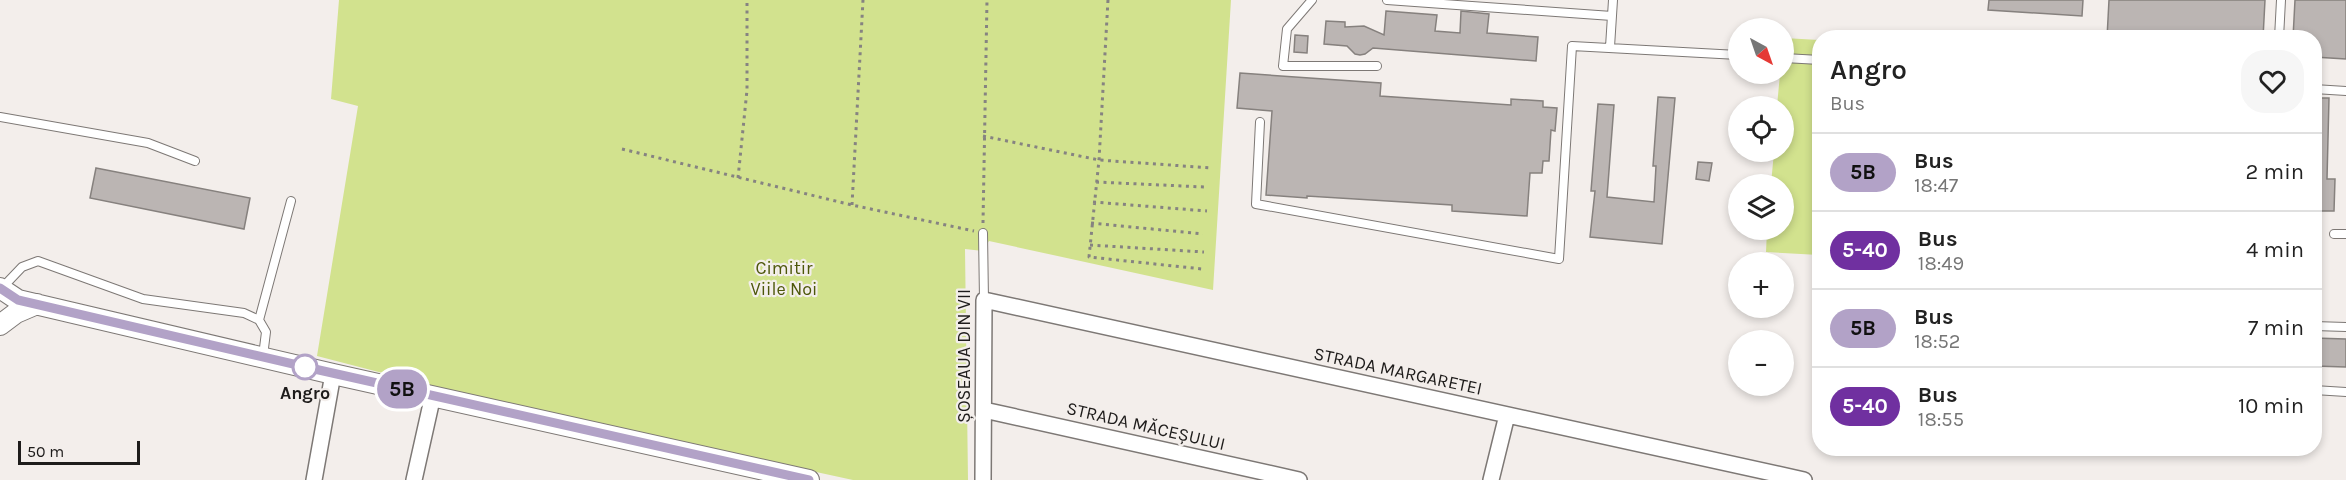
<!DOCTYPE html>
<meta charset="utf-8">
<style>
body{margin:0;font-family:Karla,sans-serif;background:#f6f6f6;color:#222;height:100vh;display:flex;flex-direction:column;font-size:22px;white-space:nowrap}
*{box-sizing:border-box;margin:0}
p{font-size:20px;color:#767676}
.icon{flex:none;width:33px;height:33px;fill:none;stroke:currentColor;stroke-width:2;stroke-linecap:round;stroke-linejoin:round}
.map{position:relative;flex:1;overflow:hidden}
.details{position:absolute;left:1812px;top:30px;width:510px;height:426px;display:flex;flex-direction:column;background:#fff;border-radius:24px;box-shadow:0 3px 9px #0003}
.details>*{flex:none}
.badge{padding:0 12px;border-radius:20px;font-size:21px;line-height:39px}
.needle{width:39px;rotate:140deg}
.tools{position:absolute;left:1728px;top:18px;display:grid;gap:12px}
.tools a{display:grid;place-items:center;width:66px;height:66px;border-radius:50%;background:#fff;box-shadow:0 3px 9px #0003;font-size:30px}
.scale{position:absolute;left:18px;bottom:15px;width:122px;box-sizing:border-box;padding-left:6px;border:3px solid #1e1c1b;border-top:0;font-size:16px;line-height:21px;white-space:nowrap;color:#1e1c1b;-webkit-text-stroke:4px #f3eeeb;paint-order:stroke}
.map>.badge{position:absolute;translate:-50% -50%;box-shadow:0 0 0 3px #fff}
.round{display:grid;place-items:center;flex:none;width:63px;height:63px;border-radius:24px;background:#f6f6f6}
.overview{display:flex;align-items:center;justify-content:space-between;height:102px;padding:0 18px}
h1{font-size:28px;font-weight:600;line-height:45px}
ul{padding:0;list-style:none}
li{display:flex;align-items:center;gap:18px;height:78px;padding:0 18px;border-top:2px solid #e0e0e0}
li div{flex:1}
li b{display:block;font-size:22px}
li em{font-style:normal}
li .badge{min-width:66px;font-weight:700;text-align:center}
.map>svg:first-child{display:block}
.green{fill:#d2e28e}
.building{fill:#bbb5b3;stroke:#86817e;stroke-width:1.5}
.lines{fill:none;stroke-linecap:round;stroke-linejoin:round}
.service-casing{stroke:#7d7875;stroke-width:10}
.minor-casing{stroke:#7d7875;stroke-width:18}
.tertiary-casing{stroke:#7d7875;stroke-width:22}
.path{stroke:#868381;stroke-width:3;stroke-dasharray:3 4.5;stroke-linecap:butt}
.service{stroke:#fff;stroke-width:8}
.minor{stroke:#fff;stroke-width:15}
.tertiary{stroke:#fff;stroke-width:20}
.line-casing{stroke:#fff;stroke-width:14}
.line{stroke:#b2a2c7;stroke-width:9}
.stop-dot{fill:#fff;stroke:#b2a2c7;stroke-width:3}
.labels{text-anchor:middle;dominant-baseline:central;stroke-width:4.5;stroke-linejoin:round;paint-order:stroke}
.park-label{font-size:18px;fill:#4d570a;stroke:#f3eeeb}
.street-label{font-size:18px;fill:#1e1c1b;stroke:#f3eeeb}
.stop-label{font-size:18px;font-weight:bold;fill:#1e1c1b;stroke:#f3eeeb}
</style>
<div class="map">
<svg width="2346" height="480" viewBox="0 0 2346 480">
<rect width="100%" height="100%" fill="#f3eeeb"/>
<!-- green -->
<path class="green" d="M339 0H1231L1213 290 989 241 983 251 965 249 968 480H853L506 405 317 356 358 106 331 99Z
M1784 38 1819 40V255L1766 252 1767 230H1784V184H1771L1774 152H1784V106H1777L1780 74H1784Z"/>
<!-- building -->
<path class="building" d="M1989 0H2083L2082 16 1988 10Z
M2109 0H2265L2263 38H2107Z
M2295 0H2346V59L2314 57V38H2293Z
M1386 11 1437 15 1435 31 1460 33 1461 11 1489 14 1487 33 1538 37 1536 61 1373 48 1365 54 1360 55 1355 54 1347 46 1324 44 1326 21 1345 22V27L1364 26 1384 35Z
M1295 35 1308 36 1307 53 1294 52Z
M1240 73 1381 83 1380 96 1511 105V99L1543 101V107L1557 108 1555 131 1551 130 1549 161H1543L1542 173H1530L1527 216 1452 211V205L1307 196V198L1266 195 1272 111 1237 108Z
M1658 97 1675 98 1662 244 1590 237 1595 191H1591L1598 104 1614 105 1607 197 1654 202 1656 166H1653Z
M2314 98H2329L2327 179H2335L2334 211H2314Z
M1698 162 1712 163 1709 181 1696 179Z
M96 168 250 198 244 229 90 198Z
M2314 338 2346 339V367L2314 366Z"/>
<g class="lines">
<defs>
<path id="service" d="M1312 0 1287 29 1283 66H1377
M1387 0 1612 16
M2279 38 2281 0
M1610 47 1613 0
M1784 58 1820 60
M2314 89 2346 91
M0 117 148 143 195 161
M1260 122 1256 204 1559 259 1572 46 1738 55
M983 233 984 300
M2334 234H2346
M2 288 22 267 38 261 143 299 244 313 259 320 266 332 263 356
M259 320 291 201
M2314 326 2346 327
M2314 390 2346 392"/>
<path id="minor" d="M984 410 1299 480
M314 480 333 374
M414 480 433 395
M983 480 984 300 1804 480
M1491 480 1507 415"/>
<path id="tertiary" d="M0 288 18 300 333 374 809 480
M0 325 16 313 37 304"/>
</defs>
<!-- service casing -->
<use href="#service" class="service-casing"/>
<!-- minor casing -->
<use href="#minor" class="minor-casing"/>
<!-- tertiary casing -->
<use href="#tertiary" class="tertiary-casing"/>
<!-- path -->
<path class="path" d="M1108 0 1099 160 1089 257 1202 269
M983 136 1099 160 1212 168
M622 149 852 205 974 231
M738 178 747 90V0
M1096 182 1204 187
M1093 202 1207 211
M852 205 863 0
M983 223 987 0
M1091 223 1203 234
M1090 245 1204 252"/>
<!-- service -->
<use href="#service" class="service"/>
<!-- minor -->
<use href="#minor" class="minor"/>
<!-- tertiary -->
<use href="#tertiary" class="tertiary"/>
</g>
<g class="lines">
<defs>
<path id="line" d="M0 288 18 300 319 370 809 480"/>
</defs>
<!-- line casing -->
<use href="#line" class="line-casing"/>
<!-- line -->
<use href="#line" class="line"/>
</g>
<!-- markers -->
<circle class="stop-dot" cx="305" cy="367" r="12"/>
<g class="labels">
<!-- park labels -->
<g class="park-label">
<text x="784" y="268">Cimitir<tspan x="784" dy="21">Viile Noi</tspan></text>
</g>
<!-- street labels -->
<g class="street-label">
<text transform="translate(964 356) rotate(-90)">ȘOSEAUA DIN VII</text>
<text transform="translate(1398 371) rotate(12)">STRADA MARGARETEI</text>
<text transform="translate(1146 426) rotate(13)">STRADA MĂCEȘULUI</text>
</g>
<!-- stop labels -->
<g class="stop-label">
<text x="305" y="393">Angro</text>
</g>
</g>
</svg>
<div class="tools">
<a><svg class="needle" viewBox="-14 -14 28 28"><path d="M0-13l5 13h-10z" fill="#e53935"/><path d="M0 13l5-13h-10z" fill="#767676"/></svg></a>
<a><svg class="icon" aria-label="locate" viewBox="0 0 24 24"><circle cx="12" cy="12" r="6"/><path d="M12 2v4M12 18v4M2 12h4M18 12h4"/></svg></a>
<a><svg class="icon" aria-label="layers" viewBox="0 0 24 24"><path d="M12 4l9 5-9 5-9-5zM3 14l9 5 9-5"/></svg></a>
<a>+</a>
<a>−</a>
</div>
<div class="scale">50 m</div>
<b class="badge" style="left:402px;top:389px;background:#b2a2c7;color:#111">5B</b>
<section class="details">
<div class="overview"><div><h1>Angro</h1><p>Bus</p></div><a class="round"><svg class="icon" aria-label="heart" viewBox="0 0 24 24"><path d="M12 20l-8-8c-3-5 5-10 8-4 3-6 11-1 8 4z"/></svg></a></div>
<ul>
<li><span class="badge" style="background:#b2a2c7;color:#111">5B</span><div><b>Bus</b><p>18:47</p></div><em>2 min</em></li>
<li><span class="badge" style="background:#7030a0;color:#fff">5-40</span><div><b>Bus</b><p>18:49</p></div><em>4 min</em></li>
<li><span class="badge" style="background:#b2a2c7;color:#111">5B</span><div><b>Bus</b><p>18:52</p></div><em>7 min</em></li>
<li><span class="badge" style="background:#7030a0;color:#fff">5-40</span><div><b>Bus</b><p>18:55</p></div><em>10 min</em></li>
</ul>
</section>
</div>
